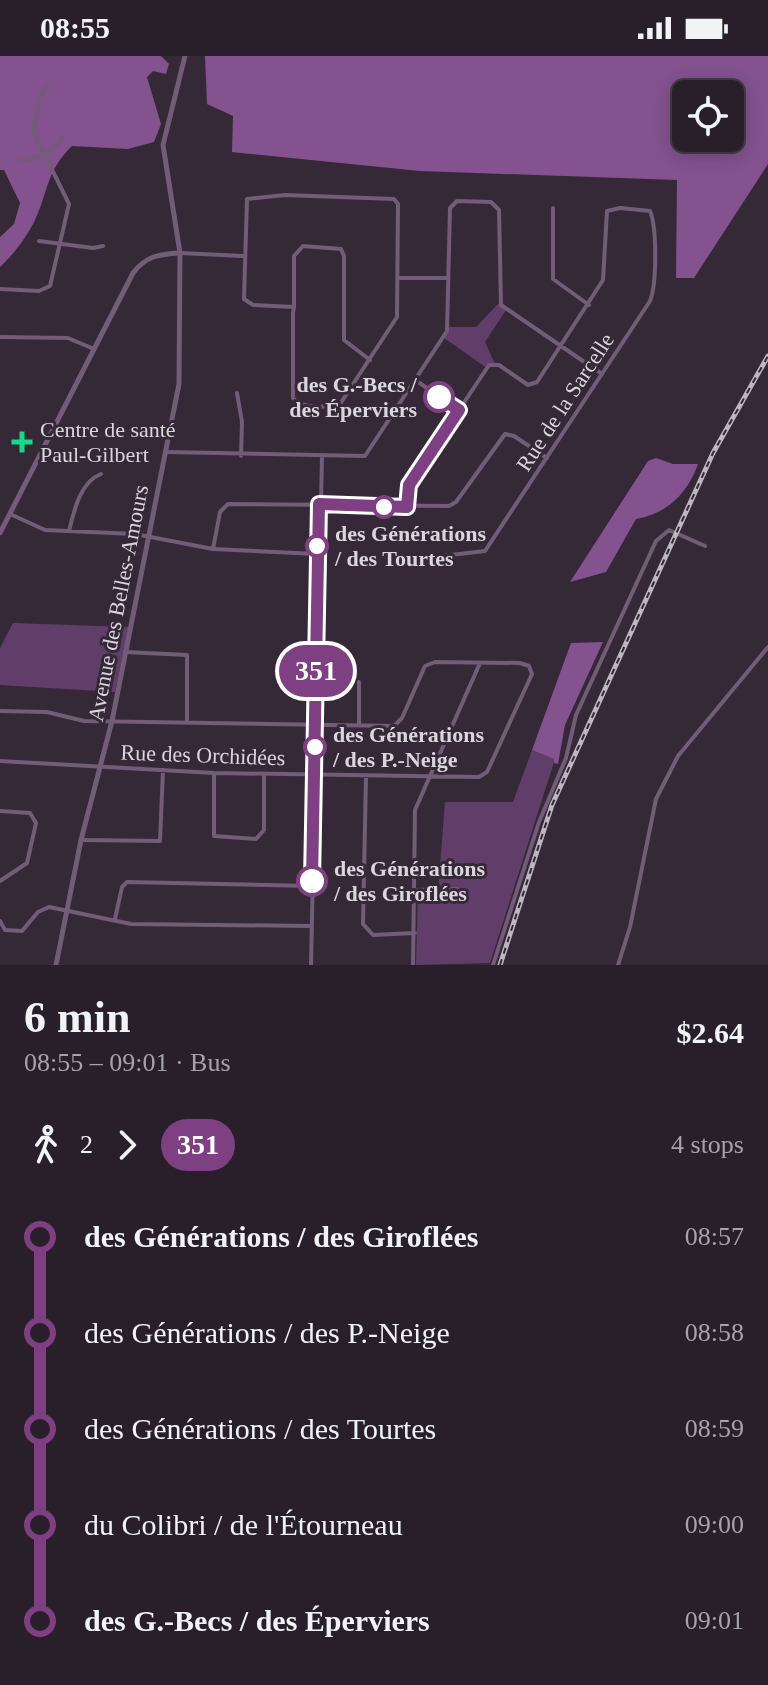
<!DOCTYPE html>
<meta charset="utf-8">
<style>
body{margin:0;font-family:Georgia,serif;background:#302732;color:#f1f3f6;height:100vh;display:flex;flex-direction:column;font-size:30px;white-space:nowrap}
*{box-sizing:border-box;margin:0}
p{font-size:26px;color:#a5a2a8}
.icon{flex:none;width:44px;height:44px;fill:none;stroke:currentColor;stroke-width:2;stroke-linecap:round;stroke-linejoin:round}
.map{position:relative;height:909px;overflow:hidden}
.panel{display:flex;flex-direction:column;background:#281f2a;flex:1}
.panel>*{flex:none}
.badge{padding:0 16px;border-radius:26px;font-size:28px;line-height:52px}
.buttons{position:absolute;left:672px;top:24px;display:grid;gap:16px}
.buttons a{display:grid;place-items:center;width:72px;height:72px;border-radius:12px;background:#281f2a;box-shadow:0 4px 20px #0003,0 0 0 2px #443d47;font-size:40px}
.map>.badge{position:absolute;translate:-50% -50%;box-shadow:0 0 0 4px #fff}
.legs{display:flex;align-items:center;gap:12px;height:88px;padding:0 24px;font-size:26px}
.legs p{margin-inline-start:auto}
.head{display:flex;align-items:center;justify-content:space-between;height:136px;padding:0 24px}
h1{font-size:44px;font-weight:700;line-height:60px}
ul{padding:0 24px;list-style:none}
li{display:flex;align-items:center;gap:28px;height:96px;font-size:30px}
li i{display:grid;place-items:center;width:12px;height:100%;margin:0 10px;background:currentColor}
li i::after{content:'';width:20px;height:20px;margin:-10px;border:6px solid;border-radius:50%;background:#281f2a}
li p{margin-inline-start:auto}
li:first-child i{background:linear-gradient(#0000 50%,currentColor 0)}
li:last-child i{background:linear-gradient(currentColor 50%,#0000 0)}
.status{display:flex;justify-content:space-between;align-items:center;height:56px;padding:0 40px;background:#281f2a;direction:ltr}
.status svg{height:22px;fill:currentColor}
.map>svg:first-child{display:block}
.green{fill:#613e6a}
.forest{fill:#83528f;fill-rule:evenodd}
.lines{fill:none;stroke-linecap:round;stroke-linejoin:round}
.minor{stroke:#725c77;stroke-width:4}
.tertiary{stroke:#725c77;stroke-width:5}
.rail-casing{stroke:#beb6c0;stroke-width:5}
.rail{stroke:#352938;stroke-width:2;stroke-dasharray:6;stroke-linecap:butt}
.line-1-casing{stroke:#fff;stroke-width:18}
.line-1{stroke:#7e4082;stroke-width:12}
.stop-1-dot{fill:#fff;stroke:#7e4082;stroke-width:4}
.poi-dot{fill:#14d989;stroke:#352938;stroke-width:3}
.labels{text-anchor:middle;dominant-baseline:central;stroke-width:6;stroke-linejoin:round;paint-order:stroke}
.stop-label{font-size:22px;font-weight:bold;fill:#dcd5de;stroke:#352938;text-anchor:start}
.street-label{font-size:22px;fill:#dcd5de;stroke:#352938}
.poi-label{font-size:22px;fill:#dcd5de;stroke:#352938;text-anchor:start}
</style>
<div class="status"><b>08:55</b><svg viewBox="0 0 49 12"><path d="M0 12V9h3v3zM5 12V6h3v6zM10 12V3h3v9zM15 12V0h3v12zM26 1h20v11H26zM47 4h2v5h-2z"/></svg></div>
<div class="map">
<svg width="768" height="909" viewBox="0 0 768 909">
<rect width="100%" height="100%" fill="#352938"/>
<!-- green -->
<path class="green" d="M499 247 506 254 485 286 495 308 487 312 444 282 448 271H476Z
M13 567 129 571 115 636 0 629V592Z
M532 694 555 703 490 907 416 909 418 837 438 835 445 746H513Z"/>
<!-- forest -->
<path class="forest" d="M0 0H161L169 8 166 18 153 15 147 21 161 68 154 86 128 93 72 90C46 115 49 134 35 164 27 181 13 199 0 211V181L14 168 20 147 4 114H0Z
M205 0H768V108L694 222H676L677 124 420 115 232 96 233 60 207 48ZM686 38H730V82H686Z
M656 402 673 408H698C688 437 667 458 636 463L606 516 570 526 648 405Z
M603 586 565 669 558 708 554 707V703L532 694 571 587Z"/>
<g class="lines">
<!-- minor -->
<path class="minor" d="M21 104C35 105 57 93 63 81
M553 152V223L589 249
M39 185 93 192 103 190
M180 197 243 200
M398 222H448
M0 233 39 235 50 230 69 148 33 75 42 37 49 28
M294 251 253 249 244 243 247 143 285 139 394 143 398 148 397 261 340 348C327 352 302 353 293 342V257L294 251V200L303 190 341 193 344 200V284L370 304
M0 281 68 282 94 293
M418 326 459 354
M237 337 242 366 241 400
M166 396 365 400 447 275 450 152 457 145 491 146 499 154 501 249 602 318
M407 451 411 426 489 309H499L528 329 537 326 603 224 607 155 620 152 650 155C657 172 657 227 650 245L485 495 442 500 435 507
M10 458 45 474 135 478 213 493 317 498
M69 475C74 455 80 426 101 418
M213 493 220 456 228 448 449 450 456 446 505 378 514 380 547 402
M125 596 187 599V665
M0 655 47 656 84 665 394 670 402 662 425 610 435 606 520 607 529 610 532 618 487 716 479 721 214 717 0 705
M359 669V626
M214 717V780L256 783 264 774V718
M366 720 363 868 373 879 415 877
M0 755 30 757 36 767 27 807 0 825
M82 784 160 785 163 714
M414 834 457 833
M115 863 122 831 127 826 312 830
M0 865 5 874 22 875 38 856 49 851 131 868 310 870
M311 909 322 401
M413 909 415 754 480 607
M493 909 539 766 566 702 576 659 656 485 669 474 705 490
M618 909 630 871 656 743 678 700 768 591"/>
<!-- tertiary -->
<path class="tertiary" d="M0 477 133 217C146 200 159 198 180 197
M56 909 81 784 112 665 179 328 180 197 163 89 185 0"/>
<defs>
<path id="rail" d="M500 909 552 749 713 397 768 300"/>
</defs>
<!-- rail casing -->
<use href="#rail" class="rail-casing"/>
<!-- rail -->
<use href="#rail" class="rail"/>
</g>
<g class="lines">
<defs>
<path id="line-1" d="M312 825 319 448 407 451 409 429 459 354 439 341"/>
</defs>
<!-- line-1 casing -->
<use href="#line-1" class="line-1-casing"/>
<!-- line-1 -->
<use href="#line-1" class="line-1"/>
</g>
<!-- markers -->
<g class="stop-1-dot">
<circle cx="439" cy="341" r="14"/>
<circle cx="384" cy="451" r="10"/>
<circle cx="317" cy="490" r="10"/>
<circle cx="315" cy="691" r="10"/>
<circle cx="312" cy="825" r="14"/>
</g>
<path class="poi-dot" d="M18 374h8v8h8v8h-8v8h-8v-8h-8v-8h8z"/>
<g class="labels">
<!-- stop labels -->
<g class="stop-label">
<text x="417" y="328" text-anchor="end">des G.-Becs /<tspan x="417" dy="25">des Éperviers</tspan></text>
<text x="335" y="477">des Générations<tspan x="335" dy="25">/ des Tourtes</tspan></text>
<text x="333" y="678">des Générations<tspan x="333" dy="25">/ des P.-Neige</tspan></text>
<text x="334" y="812">des Générations<tspan x="334" dy="25">/ des Giroflées</tspan></text>
</g>
<!-- street labels -->
<g class="street-label">
<text transform="translate(565 346) rotate(-57)">Rue de la Sarcelle</text>
<text transform="translate(118 547) rotate(-79)">Avenue des Belles-Amours</text>
<text transform="translate(203 699) rotate(2)">Rue des Orchidées</text>
</g>
<!-- poi labels -->
<g class="poi-label">
<text x="40" y="373">Centre de santé<tspan x="40" dy="25">Paul-Gilbert</tspan></text>
</g>
</g>
</svg>
<div class="buttons">
<a><svg class="icon" aria-label="locate" viewBox="0 0 24 24"><circle cx="12" cy="12" r="6"/><path d="M12 2v4M12 18v4M2 12h4M18 12h4"/></svg></a>
</div>
<b class="badge" style="left:316px;top:615px;background:#7e4082;color:#fff">351</b>
</div>
<section class="panel">
<div class="head"><div><h1>6 min</h1><p>08:55 – 09:01 · Bus</p></div><b>$2.64</b></div>
<div class="legs"><svg class="icon" aria-label="walk" viewBox="0 0 24 24"><circle cx="13" cy="4" r="2"/><path d="M13 8l-2 6 4 7M11 14l-3 7M7 12l3-4h3l4 4"/></svg>2<svg class="icon" aria-label="forward" viewBox="0 0 24 24"><path d="M9 5l7 7-7 7"/></svg><b class="badge" style="background:#7e4082;color:#fff">351</b><p>4 stops</p></div>
<ul>
<li><i style="color:#7e4082"></i><b>des Générations / des Giroflées</b><p>08:57</p></li>
<li><i style="color:#7e4082"></i><span>des Générations / des P.-Neige</span><p>08:58</p></li>
<li><i style="color:#7e4082"></i><span>des Générations / des Tourtes</span><p>08:59</p></li>
<li><i style="color:#7e4082"></i><span>du Colibri / de l'Étourneau</span><p>09:00</p></li>
<li><i style="color:#7e4082"></i><b>des G.-Becs / des Éperviers</b><p>09:01</p></li>
</ul>
</section>
